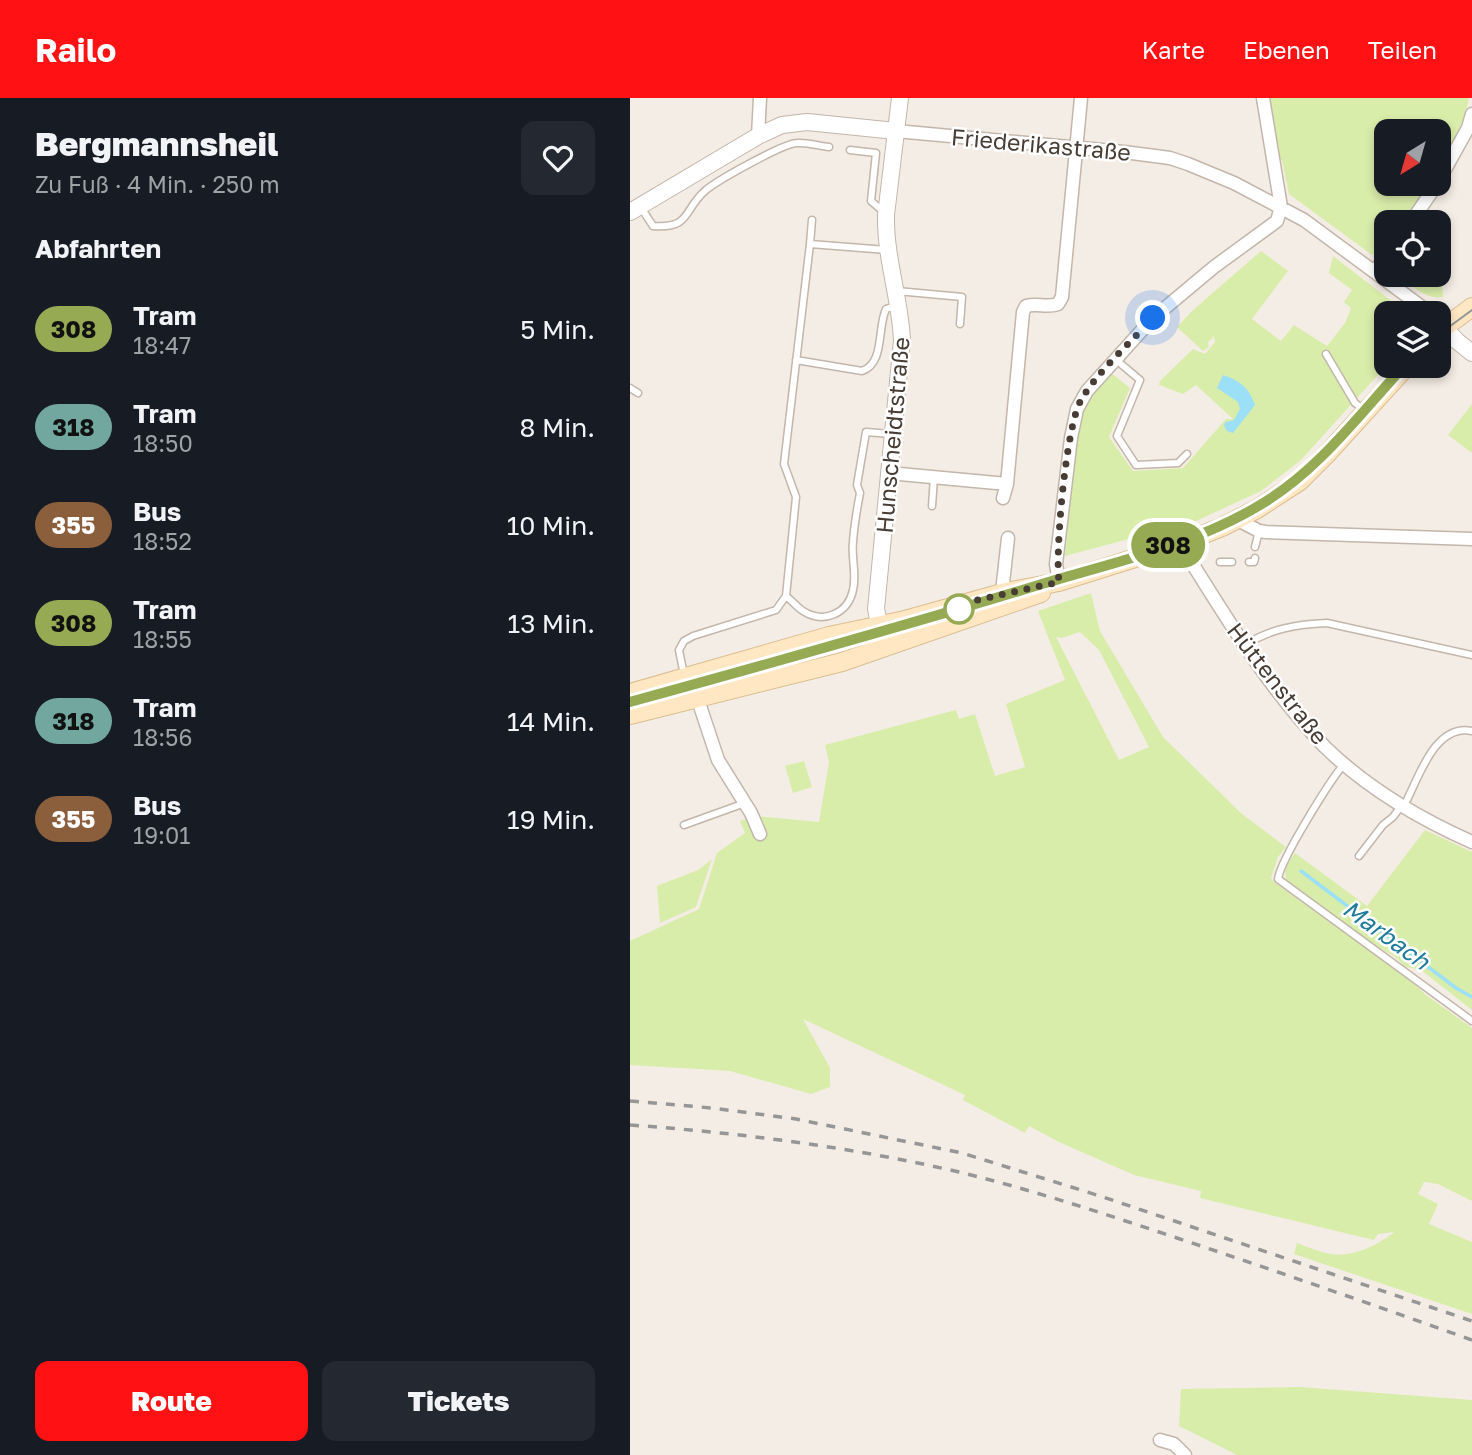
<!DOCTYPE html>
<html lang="de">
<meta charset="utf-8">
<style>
body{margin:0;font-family:"Golos Text",sans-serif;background:#242831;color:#f1f3f6;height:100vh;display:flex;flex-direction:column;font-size:26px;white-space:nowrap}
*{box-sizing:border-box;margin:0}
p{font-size:23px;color:#9ea1a6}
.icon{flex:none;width:38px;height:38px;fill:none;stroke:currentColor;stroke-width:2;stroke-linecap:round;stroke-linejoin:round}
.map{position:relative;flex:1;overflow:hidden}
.drawer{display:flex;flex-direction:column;background:#171b24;width:630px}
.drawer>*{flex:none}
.badge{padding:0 14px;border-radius:23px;font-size:24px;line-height:46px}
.needle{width:46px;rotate:217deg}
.tools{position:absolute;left:744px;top:21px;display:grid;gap:14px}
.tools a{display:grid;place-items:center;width:77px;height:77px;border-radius:14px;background:#171b24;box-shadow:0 4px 10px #0003;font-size:35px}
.you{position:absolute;width:35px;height:35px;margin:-18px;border:5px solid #fff;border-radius:50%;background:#1a73e8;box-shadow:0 0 0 10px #1a73e833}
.map>.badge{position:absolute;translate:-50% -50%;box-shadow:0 0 0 4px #fff}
h2{padding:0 35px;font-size:26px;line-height:63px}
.round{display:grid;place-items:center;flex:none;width:74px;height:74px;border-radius:14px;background:#242831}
.head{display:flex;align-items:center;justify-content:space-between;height:119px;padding:0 35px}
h1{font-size:33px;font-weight:800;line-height:52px}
.action{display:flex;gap:14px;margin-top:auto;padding:14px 35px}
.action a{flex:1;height:80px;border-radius:14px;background:#ff1114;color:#fff;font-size:28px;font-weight:800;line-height:80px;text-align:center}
.action a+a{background:#242831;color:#f1f3f6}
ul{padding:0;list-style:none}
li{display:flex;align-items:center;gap:21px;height:98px;padding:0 35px}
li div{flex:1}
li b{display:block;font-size:26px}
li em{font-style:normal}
li .badge{min-width:77px;font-weight:700;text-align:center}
header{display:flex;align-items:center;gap:42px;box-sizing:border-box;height:98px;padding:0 35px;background:#ff1114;color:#fff}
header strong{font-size:33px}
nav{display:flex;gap:38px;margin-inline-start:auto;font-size:24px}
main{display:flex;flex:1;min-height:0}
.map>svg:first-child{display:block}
.green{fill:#d9edaa;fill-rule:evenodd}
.water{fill:#9be0f7}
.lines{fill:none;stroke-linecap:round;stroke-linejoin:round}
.stream{stroke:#9be0f7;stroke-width:3.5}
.service-casing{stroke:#c3b6aa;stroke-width:9}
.minor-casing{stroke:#c3b6aa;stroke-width:15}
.tertiary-casing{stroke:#c3b6aa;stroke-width:18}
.secondary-casing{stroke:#dcbd92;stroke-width:20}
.service{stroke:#fff;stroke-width:6}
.minor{stroke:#fff;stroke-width:12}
.tertiary{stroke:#fff;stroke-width:16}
.secondary{stroke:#ffe7c4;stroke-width:18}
.tram{stroke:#969696;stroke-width:2}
.rail{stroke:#969696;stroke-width:3.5;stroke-dasharray:9 9;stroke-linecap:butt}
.line-casing{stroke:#fff;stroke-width:16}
.line{stroke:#95aa53;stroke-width:10}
.walk{stroke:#473d34;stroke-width:7;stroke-dasharray:0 12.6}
.stop-dot{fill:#fff;stroke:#95aa53;stroke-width:3.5}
.labels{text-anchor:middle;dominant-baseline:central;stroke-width:5;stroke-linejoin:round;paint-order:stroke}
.street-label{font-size:23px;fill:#473d34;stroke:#fff}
.water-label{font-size:24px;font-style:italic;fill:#1f7b9b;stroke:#fff}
</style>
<header>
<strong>Railo</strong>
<nav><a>Karte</a><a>Ebenen</a><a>Teilen</a></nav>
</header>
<main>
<section class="drawer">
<div class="head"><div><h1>Bergmannsheil</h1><p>Zu Fuß · 4 Min. · 250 m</p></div><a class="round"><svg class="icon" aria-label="heart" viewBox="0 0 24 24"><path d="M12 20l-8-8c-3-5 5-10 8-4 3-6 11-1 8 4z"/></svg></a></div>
<h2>Abfahrten</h2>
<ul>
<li><span class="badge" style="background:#95aa53;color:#111">308</span><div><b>Tram</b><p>18:47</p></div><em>5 Min.</em></li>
<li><span class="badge" style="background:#72a7a0;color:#111">318</span><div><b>Tram</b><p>18:50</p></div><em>8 Min.</em></li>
<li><span class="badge" style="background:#8b5e3c;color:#fff">355</span><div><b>Bus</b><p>18:52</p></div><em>10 Min.</em></li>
<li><span class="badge" style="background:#95aa53;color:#111">308</span><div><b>Tram</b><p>18:55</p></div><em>13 Min.</em></li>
<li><span class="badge" style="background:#72a7a0;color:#111">318</span><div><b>Tram</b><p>18:56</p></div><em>14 Min.</em></li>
<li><span class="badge" style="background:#8b5e3c;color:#fff">355</span><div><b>Bus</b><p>19:01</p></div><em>19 Min.</em></li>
</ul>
<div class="action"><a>Route</a><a>Tickets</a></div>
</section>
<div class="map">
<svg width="842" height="1357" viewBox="0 0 842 1357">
<rect width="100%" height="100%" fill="#f4ede5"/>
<!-- green -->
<path class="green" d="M637 0H839L835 18 809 73 808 33H756V86H799L772 124H756C756 139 759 152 742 157L659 96 652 62 648 61Z
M795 117 809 118 813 199C795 202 782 187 769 177H808V124H790Z
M631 153 658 173 622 221 651 243 664 227 697 248 715 225 721 210 714 204 722 192 699 175 703 158 777 215H756V268L671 362 631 393 566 423 435 458 448 323 461 296 480 274 500 290 479 339 503 373 553 370 596 321H603L566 287 553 296 529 287 530 283 563 251 575 256 585 244 583 236V240L578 244 579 249 573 253 547 229 562 213Z
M842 306V355L818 337Z
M461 495 470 533 533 639 612 716 656 749 648 759 641 780 645 785 777 879 796 897 842 930V1103L808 1086 794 1084 788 1096 808 1106 799 1126 842 1144V1216L664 1156 667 1145C678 1149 689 1154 700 1156 721 1160 749 1147 764 1134L748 1136 744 1142 570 1100 571 1093 504 1077 429 1044 399 1028 395 1035 333 1002 335 997 173 921 200 970V989L181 996 100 973 0 967V843L69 811 87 755 115 735 110 723 127 718 189 724 199 664 195 647 326 612 329 621 345 616 365 678 395 669 376 606 435 582 408 513ZM450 534 469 552 519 649 489 662 426 539 432 540Z
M174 663 182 689 163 695 155 668Z
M795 732 842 754V912L791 872 776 869 764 858 726 837 658 785C652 772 657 766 665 755L737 808Z
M82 761 66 809 30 825 27 788 68 772Z
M670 1289 842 1302V1357H607L549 1328 551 1291Z"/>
<!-- water -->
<path class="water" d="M593 277C611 283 619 290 625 307L603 335 597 333 594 327 596 324 604 322 610 311 608 304 587 290Z"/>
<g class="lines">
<!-- stream -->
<path class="stream" d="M671 773 826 890 842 899"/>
<defs>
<path id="service" d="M220 52 246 55 241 103 255 115
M10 108 23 128C62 131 53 111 76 92 88 82 154 45 167 45 177 44 189 48 199 49
M180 146 182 122
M267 193 332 199 330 226
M696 256 725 305 734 312
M485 261 510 282 487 338 506 367 548 365 557 356
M166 262 232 273C255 265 247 230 256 211L268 207
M0 290 8 295
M302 408 304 379
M625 449 629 433
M590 464H602
M619 464H624L625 460
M156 498C162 503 167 509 173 513 193 526 218 516 223 492 227 475 221 460 223 444 224 427 227 411 230 395L227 387 236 334 261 336
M615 547C640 531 667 526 697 525L842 557
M54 577 49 552 54 543 63 538 146 512 156 498 166 399 154 366 180 146 257 152
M714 666C699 684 651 761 648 781L842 923
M774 708C788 682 804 625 842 633
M54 727 115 705
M729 758 753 727 763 719 772 707"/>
<path id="minor" d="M266 33 494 54 540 60 558 66 604 85 674 122 800 215
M128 38 130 0
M808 84 838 30 842 16
M781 124 807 86
M745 173 756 158
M259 375 377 386
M373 400 377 386 393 214 396 208C407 205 417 210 428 206L432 199 451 0
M608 422 629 433 636 434 842 441
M550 446C594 516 637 589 695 649 736 689 790 721 842 744
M429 484 426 466 441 340 447 311 457 293 523 220 584 169 647 123 651 109 633 0
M376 494 373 485 378 440
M67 599 88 662 121 715 130 736
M530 1342 544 1346 555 1357"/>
<path id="tertiary" d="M0 114 128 38 152 27 177 24 266 33
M814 229 827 243 842 255
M254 549 246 511 272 242C270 200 255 159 256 117L270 0"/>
<path id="secondary" d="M808 234 842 209
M0 595 199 538 275 522 376 494 429 484 550 446 592 429 627 411 670 383 697 356 777 268
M0 617 212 564 411 495"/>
</defs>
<!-- service casing -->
<use href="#service" class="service-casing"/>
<!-- minor casing -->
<use href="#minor" class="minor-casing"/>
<!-- tertiary casing -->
<use href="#tertiary" class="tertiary-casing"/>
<!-- secondary casing -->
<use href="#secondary" class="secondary-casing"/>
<!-- service -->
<use href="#service" class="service"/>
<!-- minor -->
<use href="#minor" class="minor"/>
<!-- tertiary -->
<use href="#tertiary" class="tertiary"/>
<!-- secondary -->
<use href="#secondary" class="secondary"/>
<!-- tram -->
<path class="tram" d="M808 237 842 212
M0 610C131 573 262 536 393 497 474 473 569 452 641 406 696 370 736 316 780 268"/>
<!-- rail -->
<path class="rail" d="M0 1003 82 1010 166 1021 332 1055 470 1098 842 1223
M0 1027C111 1035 221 1049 329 1074 403 1092 475 1116 547 1140 646 1173 744 1207 842 1242"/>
</g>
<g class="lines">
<defs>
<path id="line" d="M0 604C138 566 275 528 412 486 485 464 564 447 630 407 688 373 729 317 774 268"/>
</defs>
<!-- line casing -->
<use href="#line" class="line-casing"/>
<!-- line -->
<use href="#line" class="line"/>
<!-- walk -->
<path class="walk" d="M329 511 320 508 429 484C425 452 436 328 451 302 468 273 500 245 523 220"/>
</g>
<!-- markers -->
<circle class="stop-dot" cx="329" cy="511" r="14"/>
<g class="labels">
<!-- street labels -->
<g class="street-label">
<text transform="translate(411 46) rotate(5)">Friederikastraße</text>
<text transform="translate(262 337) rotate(-85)">Hunscheidtstraße</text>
<text transform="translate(648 585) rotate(52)">Hüttenstraße</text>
</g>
<!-- water labels -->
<g class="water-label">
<text transform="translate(757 836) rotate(36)">Marbach</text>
</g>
</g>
</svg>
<div class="tools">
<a><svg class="needle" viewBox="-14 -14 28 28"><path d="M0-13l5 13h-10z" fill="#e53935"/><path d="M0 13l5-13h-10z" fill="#9ea1a6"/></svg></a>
<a><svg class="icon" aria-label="locate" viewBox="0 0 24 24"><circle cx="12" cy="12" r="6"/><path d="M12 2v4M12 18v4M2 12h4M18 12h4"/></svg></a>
<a><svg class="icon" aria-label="layers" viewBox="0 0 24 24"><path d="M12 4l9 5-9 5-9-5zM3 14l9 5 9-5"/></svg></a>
</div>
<div class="you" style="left:523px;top:220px"></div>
<b class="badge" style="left:538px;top:447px;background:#95aa53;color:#111">308</b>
</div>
</main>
